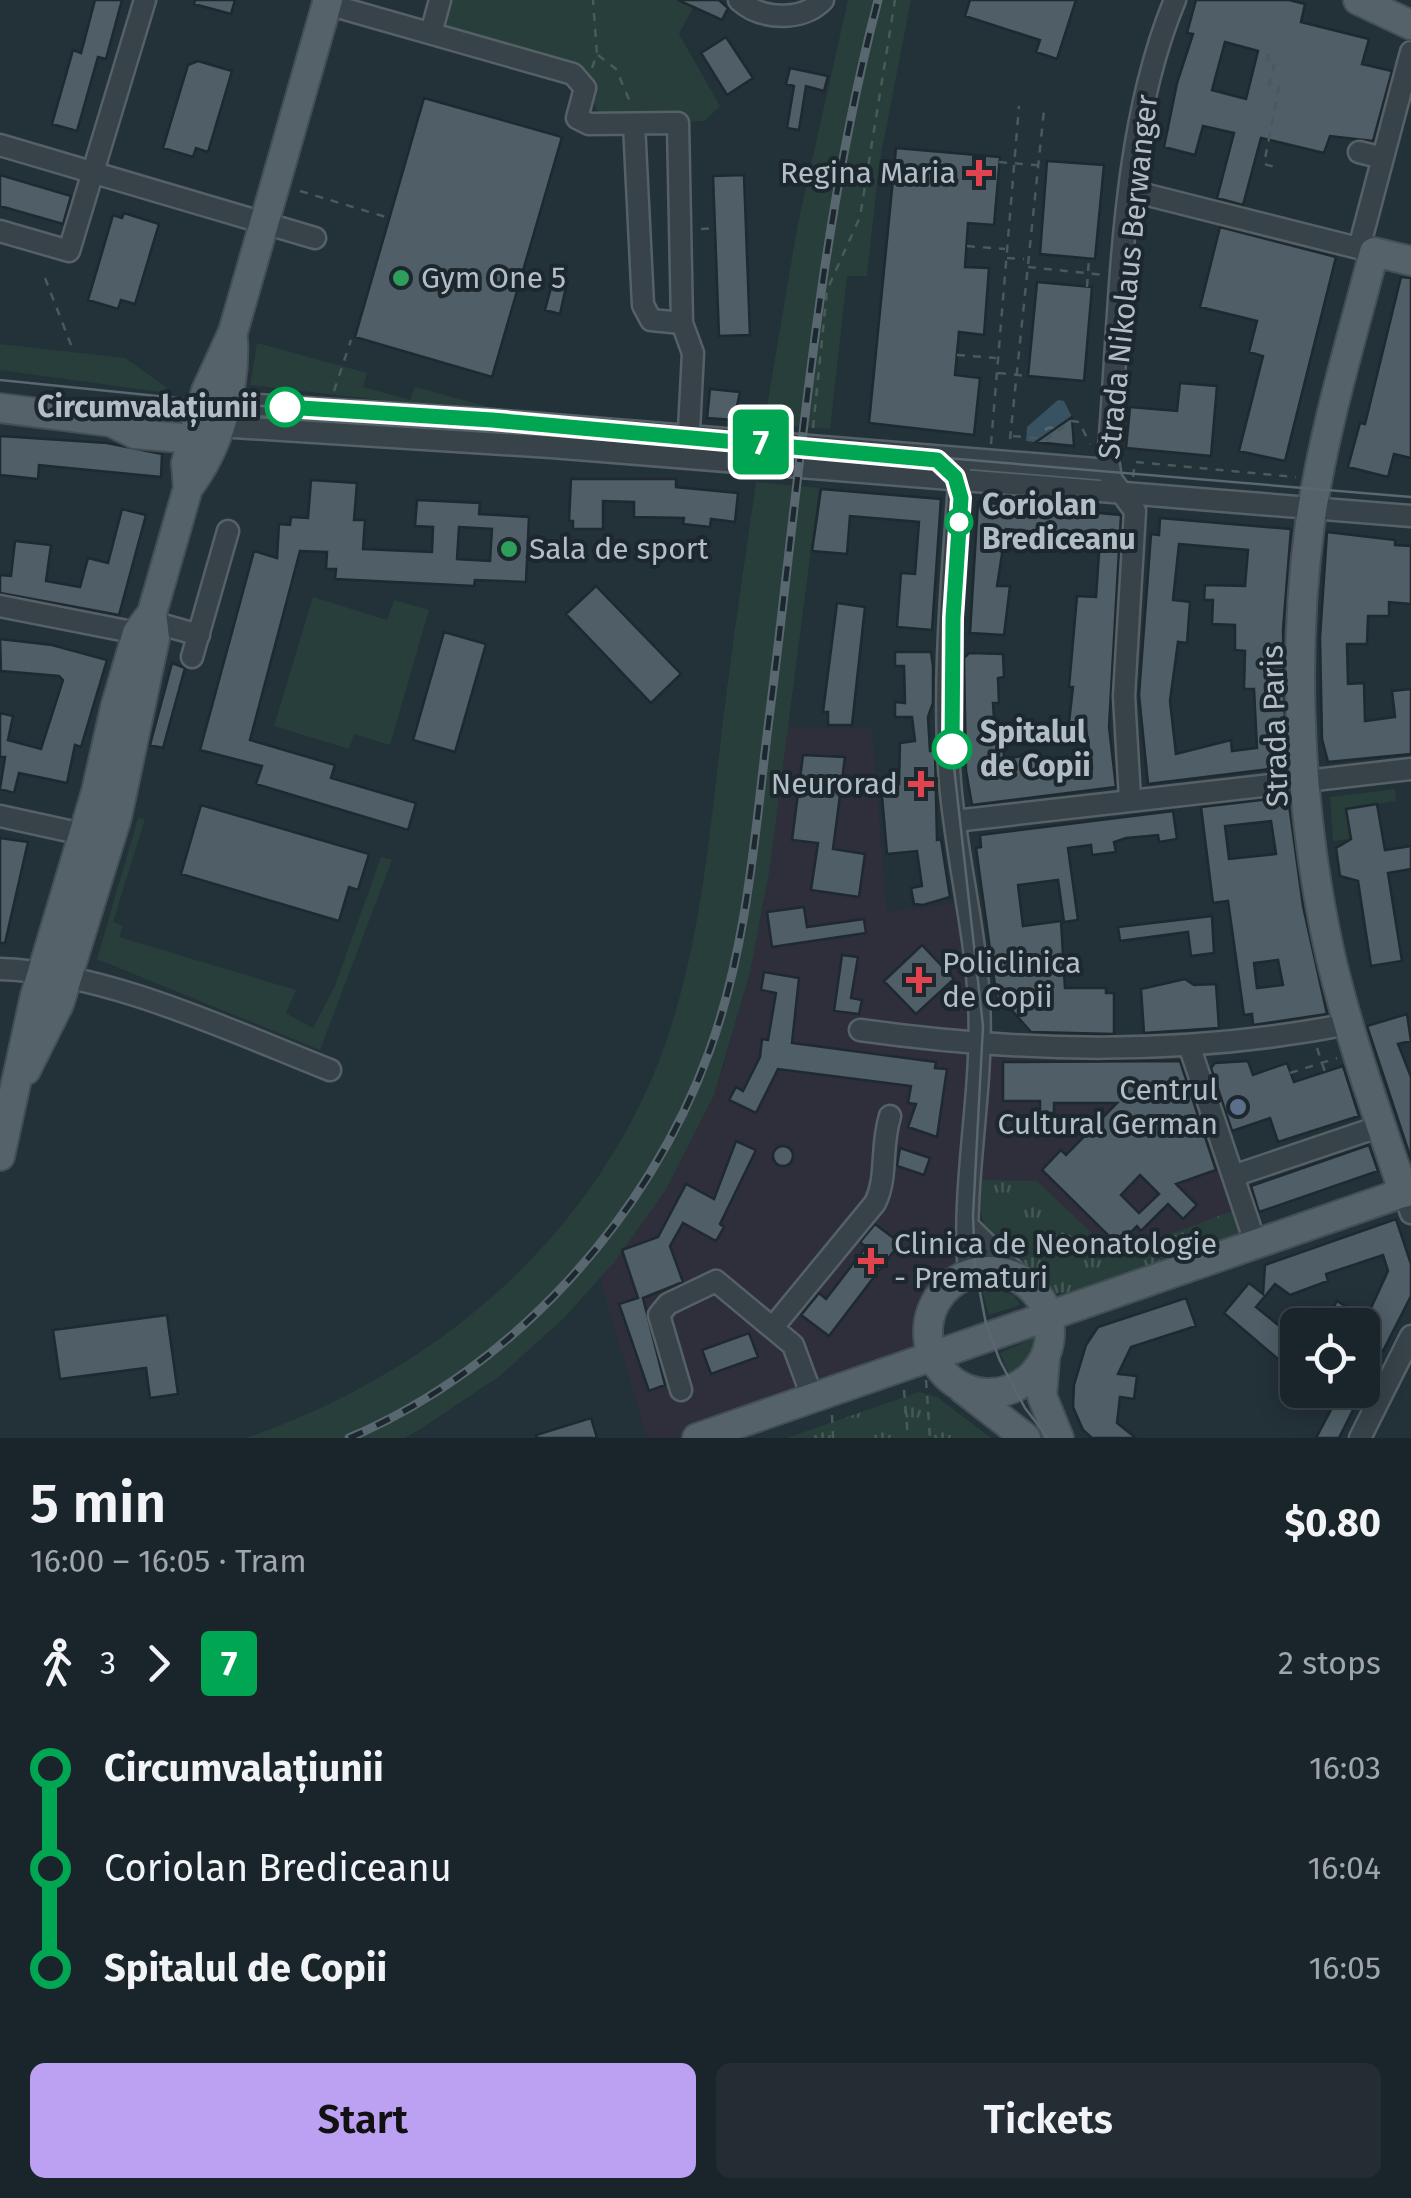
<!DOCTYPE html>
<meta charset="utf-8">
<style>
body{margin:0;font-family:"Fira Sans",sans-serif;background:#232d33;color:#f1f3f6;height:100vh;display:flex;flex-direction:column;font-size:38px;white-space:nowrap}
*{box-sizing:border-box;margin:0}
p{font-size:32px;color:#9fa5a9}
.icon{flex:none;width:55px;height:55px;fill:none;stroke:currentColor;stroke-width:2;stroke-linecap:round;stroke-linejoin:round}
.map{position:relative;height:1438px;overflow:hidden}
.details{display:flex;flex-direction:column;background:#1a252b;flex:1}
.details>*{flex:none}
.badge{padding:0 20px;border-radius:8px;font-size:35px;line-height:65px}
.tools{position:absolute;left:1280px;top:1308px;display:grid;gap:20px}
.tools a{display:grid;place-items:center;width:100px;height:100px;border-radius:15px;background:#1a252b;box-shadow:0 5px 25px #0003,0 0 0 2px #384247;font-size:50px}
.map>.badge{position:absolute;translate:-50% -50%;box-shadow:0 0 0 5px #fff}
.legs{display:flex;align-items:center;gap:15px;height:110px;padding:0 30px;font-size:32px}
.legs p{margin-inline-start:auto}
.summary{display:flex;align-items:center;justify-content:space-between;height:170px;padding:0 30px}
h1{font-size:55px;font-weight:600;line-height:75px}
.cta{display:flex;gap:20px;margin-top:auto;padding:20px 30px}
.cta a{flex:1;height:115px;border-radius:15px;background:#bca0f2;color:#111;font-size:40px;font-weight:600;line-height:115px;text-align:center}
.cta a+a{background:#232d33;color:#f1f3f6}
ul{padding:0 30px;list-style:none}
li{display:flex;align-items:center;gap:35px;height:100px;font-size:38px}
li i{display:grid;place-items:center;width:15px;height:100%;margin:0 12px;background:currentColor}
li i::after{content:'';width:25px;height:25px;margin:-12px;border:8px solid;border-radius:50%;background:#1a252b}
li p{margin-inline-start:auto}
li:first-child i{background:linear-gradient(#0000 50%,currentColor 0)}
li:last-child i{background:linear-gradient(currentColor 50%,#0000 0)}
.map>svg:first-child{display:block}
.medical{fill:#2e2f3b}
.green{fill:#283e3a}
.park{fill:url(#park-tufts)}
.water{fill:url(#water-ripples)}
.building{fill:#4f5e67;stroke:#1e2930;stroke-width:2.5;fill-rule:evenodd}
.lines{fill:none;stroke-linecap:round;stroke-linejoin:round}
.minor-casing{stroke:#556067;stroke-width:25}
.major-casing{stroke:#434e55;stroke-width:32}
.path{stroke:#475b58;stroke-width:2.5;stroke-dasharray:8 8;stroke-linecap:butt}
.minor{stroke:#374249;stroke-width:20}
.major{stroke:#556269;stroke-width:28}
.tram{stroke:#596770;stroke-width:2.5}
.rail-casing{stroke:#596770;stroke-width:9}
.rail{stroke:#1c272e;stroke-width:5;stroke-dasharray:15;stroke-linecap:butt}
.path-bridge{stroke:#475b58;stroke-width:2.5;stroke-dasharray:8 8;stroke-linecap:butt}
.line-1-casing{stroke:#fff;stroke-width:22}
.line-1{stroke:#00a651;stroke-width:15}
.health-dot{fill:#e0444e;stroke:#1c272e;stroke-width:4}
.leisure-dot{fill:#2e9e5b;stroke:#1c272e;stroke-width:4}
.stop-1-dot{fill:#fff;stroke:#00a651;stroke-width:5}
.service-dot{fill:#5c6f8a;stroke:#1c272e;stroke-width:4}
.labels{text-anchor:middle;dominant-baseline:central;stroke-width:8;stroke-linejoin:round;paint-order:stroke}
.poi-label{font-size:30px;fill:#b2bdc5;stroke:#1c272e;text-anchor:start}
.street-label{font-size:30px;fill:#b2bdc5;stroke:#1c272e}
.stop-label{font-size:30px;font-weight:bold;fill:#b2bdc5;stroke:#1c272e;text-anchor:start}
</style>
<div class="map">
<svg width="1411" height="1438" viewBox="0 0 1411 1438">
<defs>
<pattern id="park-tufts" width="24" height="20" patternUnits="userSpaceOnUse" patternTransform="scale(2.5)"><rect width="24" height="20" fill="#283e3a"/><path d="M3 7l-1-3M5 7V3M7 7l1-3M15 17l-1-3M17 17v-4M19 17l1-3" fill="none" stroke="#455855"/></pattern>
<pattern id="water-ripples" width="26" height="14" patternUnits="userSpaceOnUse" patternTransform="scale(2.5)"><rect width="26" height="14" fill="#395261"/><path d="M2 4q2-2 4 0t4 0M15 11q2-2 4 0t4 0" fill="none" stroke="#536976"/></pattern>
</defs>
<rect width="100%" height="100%" fill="#233139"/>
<!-- medical -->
<path class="medical" d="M786 728H872L887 911 960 903 971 964 975 1081 961 1278 944 1291 932 1309 928 1330 933 1356 697 1438H647L600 1279 665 1191 724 1066 764 905Z
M986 1051 1185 1052 1249 1230 1077 1291 1047 1293 980 1211Z"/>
<!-- green -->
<path class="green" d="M444 0H697L679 34 720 106 705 121 606 125 585 88 434 34Z
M848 0H911L879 165 867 276H847L830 429 764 424 798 223Z
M257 343 367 373 363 387 410 400 415 387 493 408 491 413 250 385Z
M0 344 125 358 166 387 167 393 0 370Z
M756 482 819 488 769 873 750 972 714 1095 665 1191 615 1261 565 1317 501 1375 422 1428 405 1438H246C427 1375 580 1251 655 1071 698 965 708 849 721 737 731 652 744 567 756 482Z
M313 597 387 620 394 600 429 610 390 745 354 734 349 749 274 726Z
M1395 789 1396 801 1346 809 1351 839 1333 841 1330 797Z
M138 818 145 819 113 922 123 926 119 937 296 990 286 1013 313 1028 335 986 381 857 392 860 320 1050 97 959Z
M993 1289 1014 1295 1020 1305 989 1315 982 1291Z
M1037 1336 1028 1363 1011 1378 1000 1353Z"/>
<!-- park -->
<path class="park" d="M980 1180 1037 1181 1114 1255 1238 1209 1245 1231C1209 1245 1076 1302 1046 1293 1029 1287 1017 1270 1005 1257 984 1234 977 1212 980 1180Z
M919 1392 937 1397 991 1438H787Z"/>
<!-- water -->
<path class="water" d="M1058 400 1064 401 1072 417 1042 443 1026 441 1027 427Z"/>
<!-- building -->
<path class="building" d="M95 0H122L106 59 98 57 77 131 52 124 73 50 81 53Z
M195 0H235L231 14 194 4Z
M678 0H719L728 8 722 20Z
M970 0H1076L1057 59 1036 52 1040 40 965 16Z
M1196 0H1289L1305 4 1301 22 1369 39 1362 64 1392 71 1373 141 1330 136 1324 153 1261 138 1243 205 1217 198 1234 133 1203 126 1195 155 1164 147 1177 83 1193 34 1187 33ZM1225 42 1258 51 1246 99 1212 90Z
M726 37 753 78 727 95 701 53Z
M198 61 232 71 208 152 196 148 193 157 163 148 188 65Z
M790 68 828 76 824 91 806 86 799 130 787 128 794 86 786 84Z
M424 98 562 137 492 377 355 337Z
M896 148 1000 157 994 225 968 223 965 267 989 268 984 335 959 332 955 375 980 378 974 435 869 423Z
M1047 161 1104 165 1095 259 1040 254Z
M0 175 71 196 63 224 0 206Z
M744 175 750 335 719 336 713 176Z
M124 213 159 224 135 304 121 300 118 309 88 300 113 215 122 218Z
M1220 227 1336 257 1285 461 1239 451 1263 356 1249 352 1257 321 1200 307Z
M1401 277 1411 278V458L1394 454 1388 477 1348 467 1360 423 1365 424Z
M558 280 566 287 560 314 545 310 552 284Z
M1037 282 1092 287 1084 381 1028 376Z
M1180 383 1217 386 1211 456 1126 448 1130 407 1177 411Z
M710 389 740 392 734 420 707 418Z
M1072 417 1074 446 1036 442Z
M0 436 107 443 162 454 161 477 39 465 38 479 0 475Z
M571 479H676V487L738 493 735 522 711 519 710 527 683 524 684 518 634 517V502L603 501V529H573V521H569Z
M311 480 357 483 354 520H365L363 549 432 552 433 527 415 526 417 500 480 503 479 514 529 517 526 582 475 580 474 586 335 579 336 569H326L327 552 300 551 250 740 335 765 331 778 416 803 408 830 256 784 262 766 200 750 254 551 277 558 279 524 290 525 291 517 308 518ZM459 527 492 529 490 561 457 559Z
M821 489 941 499 932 630 897 627 901 573 915 574 919 522 850 516 847 554 812 551Z
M978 502 1121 515 1109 727 1116 787 972 805 966 771 964 658 969 653 1003 654 1004 677 998 678 999 703H993L995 734H1003L1004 759 1035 754 1037 773 1092 768 1085 723 1069 722 1073 687H1069L1077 596 1096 597 1100 538 1006 529 997 586H1010L1004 635 970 633Z
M122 509 146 515 119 615 0 593V575L11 576 15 541 51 545 46 581 80 587 88 558 108 563Z
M1160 518 1291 529 1283 630 1286 767 1148 784 1139 695 1151 534 1159 535ZM1179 544 1248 550 1245 586 1205 585 1204 600H1213L1212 624 1235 625V650L1245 651 1244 689H1254L1257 748 1232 751 1231 740 1176 754 1170 701 1178 642 1187 643 1190 602 1173 600Z
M1327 532 1395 540V545L1411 546V604L1389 602V616H1368L1367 644H1347L1348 684 1364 683 1365 721 1395 717 1392 691 1411 689V754L1328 762 1322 739 1320 638Z
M596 586 681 674 651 703 566 614Z
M837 603 865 607 852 725H828V712H823Z
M444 632 486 644 455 752 413 740Z
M0 639 52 645 107 660 81 747 75 745 67 783 19 773 14 793 0 789 5 757H0V713L13 716 8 740 41 749 63 680 59 676 1 671Z
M895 652H931L933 666V703L928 717 930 751H935L937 840 941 839 950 897 923 905 914 904 911 888 922 886 917 851 887 854 882 796 894 794 893 785 899 784 900 743 915 741 912 717H895V702L905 703 904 666H895Z
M172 663 185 668 163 748 150 745Z
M803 755 845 757 833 849 865 854 859 897 811 890 818 843 792 840Z
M1288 797 1303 906 1327 1014 1253 1025 1252 1014 1244 1015 1228 901 1213 903 1201 807ZM1271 821 1276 854 1229 859 1225 826ZM1278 960 1283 985 1257 988 1254 963Z
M1377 804 1385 850 1411 846V869L1388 873 1402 961 1371 966 1358 881 1340 876 1336 848 1351 839 1346 809Z
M201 805 369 854 358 890 349 887 339 921 181 874Z
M1173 811 1177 839 1159 842 1158 835 1126 838 1114 842 1116 852 1092 855 1091 845 1068 848 1078 920 1064 922 1058 880 1018 885 1023 926 1061 921 1065 988H1106V993H1114V1034L1031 1032 1002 999 997 1000 976 848 981 847 980 835Z
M0 838 28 842 5 943H0Z
M804 907 807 927 864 919 866 933 772 947 767 912Z
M1212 916 1214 953 1191 956 1188 932 1120 941 1118 927Z
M922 945 954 979 916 1014 884 981Z
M842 955 858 957 851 998 862 1000 859 1014 834 1011Z
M764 972 799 978 792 1043 936 1062 935 1068 947 1069 937 1137 908 1127 916 1104 908 1103 911 1086 778 1069 756 1113 729 1100 736 1087 743 1091 760 1057 762 1039 768 1040 776 993 761 990Z
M1185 979 1194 985 1216 984 1219 1028 1144 1033 1141 989Z
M1407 1014 1411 1041 1398 1044 1411 1077V1159L1367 1026Z
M1180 1061 1216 1170 1176 1184 1197 1205 1183 1219 1168 1204 1141 1231 1137 1226 1118 1245 1042 1170 1061 1150 1066 1155 1117 1103H1054V1113H1040V1101H1003V1062ZM1140 1175 1159 1194 1139 1213 1121 1195Z
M1248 1061 1253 1075 1287 1063 1294 1082 1343 1066 1359 1116 1278 1142 1270 1118 1232 1131 1211 1068 1215 1063Z
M736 1141 756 1150 720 1224 724 1227 716 1241 683 1223 670 1246 683 1282 643 1298 665 1385 649 1391 619 1304 638 1298 622 1250 658 1237 686 1184 714 1199Z
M1369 1145 1378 1171 1259 1212 1251 1186Z
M773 1156a10 10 0 1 1 20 0a10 10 0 1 1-20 0Z
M900 1148 930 1158 924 1175 897 1166Z
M1396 1219 1411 1264V1296L1383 1351 1362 1342 1363 1325H1339L1328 1317 1337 1301 1366 1319 1388 1271 1383 1255 1326 1274 1328 1281 1290 1295 1275 1284 1256 1307 1298 1341V1376L1224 1313 1249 1283 1263 1294 1265 1265Z
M875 1224 900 1243 829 1336 801 1315 819 1293 826 1299 866 1247 860 1242Z
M1186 1298 1196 1326 1131 1347 1118 1374 1137 1376 1134 1399 1120 1397 1117 1423 1136 1438H1092L1083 1430 1073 1407 1074 1385 1086 1345 1098 1327Z
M167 1315 178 1394 150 1398 146 1368 60 1379 53 1330Z
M749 1333 758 1357 711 1374 702 1350Z
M1320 1390H1363L1339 1438H1316L1335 1402Z
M591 1418 597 1438H537L536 1435Z"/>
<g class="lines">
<defs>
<path id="minor" d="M739 0C761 20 802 22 823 0
M327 4 573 74 585 88 577 118 589 124 678 123 682 323 693 353 688 449
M431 33 440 0
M634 124 643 305 651 320 682 323
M0 145 315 238
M1359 152 1383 158
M1132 191 1374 252
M0 231 69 251 145 0
M1359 248 1411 52
M225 403 492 420 1108 470
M218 426 551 447 1411 516
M960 470C953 574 942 677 950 782 956 855 975 927 979 1001 984 1092 961 1184 969 1274
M0 606 137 633
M153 622 199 635
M192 657 228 531
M1130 799 1124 696 1135 511 1111 479 1108 460C1121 312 1118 137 1175 0
M0 816 96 837
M955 821 1411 769
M0 969C106 972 231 1031 330 1070
M860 1030C1025 1053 1185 1056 1349 1024
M1190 1048 1256 1245
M1233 1176 1381 1126
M1404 1193 1411 1213
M970 1228 1024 1281
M774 1326 875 1203C888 1177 880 1149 890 1116
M681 1390 659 1315 668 1304 716 1281 793 1345 813 1399
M1360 1438 1411 1336"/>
<path id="major" d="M1358 0 1411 25
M0 408 111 422 135 434 193 439 218 426
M188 488C218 449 236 390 233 340
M26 1070 59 1004 117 817 155 638 152 613
M0 1156 35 996 96 792 115 708 137 633 152 613 188 488 186 463 206 391 233 332 328 0
M1404 1193C1377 1114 1349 1036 1330 954 1300 818 1291 663 1310 524 1323 432 1351 341 1374 252L1411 261
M928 1332a61 61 0 1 1 122 0a61 61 0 1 1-122 0Z
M1045 1359 1042 1396 1059 1438
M963 1389 1026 1438
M697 1438 1411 1190"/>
</defs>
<!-- minor casing -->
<use href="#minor" class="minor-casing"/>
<!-- major casing -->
<use href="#major" class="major-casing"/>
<!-- path -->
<path class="path" d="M1269 54 1267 59 1275 61 1269 85 1279 87 1264 164 1275 167
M598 55 616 69 631 104
M592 68 597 54 593 0
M300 191 386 217
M701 229 715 228
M967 246 1005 249
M1007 258 1024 259
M1028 267 1104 275
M45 278 73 350
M957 355 996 358
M998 373 1028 376
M334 391 351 340
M813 428 827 290 860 217 895 0
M1013 436 1047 439 1072 421 1079 422 1090 444
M1010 439 1044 110
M991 444 1019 106
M1133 477 1135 462 1296 477
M1317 1048 1325 1072
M1290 1073 1337 1058
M926 1380 930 1438
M904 1390 908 1438
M832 1415 833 1438"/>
<!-- minor -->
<use href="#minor" class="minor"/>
<!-- major -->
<use href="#major" class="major"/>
<!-- tram -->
<path class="tram" d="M0 380 246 405 492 420 1411 497
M932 458 952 473 961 498 953 618 952 749 983 1026 973 1216 975 1266 986 1324 1000 1361 1025 1408 1048 1438"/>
<defs>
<path id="rail" d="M349 1438C512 1369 649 1218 709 1052 748 946 755 830 769 719 800 479 817 234 878 0"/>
</defs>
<!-- rail casing -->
<use href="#rail" class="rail-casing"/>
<!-- rail -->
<use href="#rail" class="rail"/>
<!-- path-bridge -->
<path class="path-bridge" d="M999 162 1047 166
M1087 287 1089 258"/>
</g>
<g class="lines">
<defs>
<path id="line-1" d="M285 407 492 420 937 460 955 477 961 498 953 618 952 749"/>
</defs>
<!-- line-1 casing -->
<use href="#line-1" class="line-1-casing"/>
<!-- line-1 -->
<use href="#line-1" class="line-1"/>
</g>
<!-- markers -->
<g class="health-dot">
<path d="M974 158h10v10h10v10h-10v10h-10v-10h-10v-10h10z"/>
<path d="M916 769h10v10h10v10h-10v10h-10v-10h-10v-10h10z"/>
<path d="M914 965h10v10h10v10h-10v10h-10v-10h-10v-10h10z"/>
<path d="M866 1246h10v10h10v10h-10v10h-10v-10h-10v-10h10z"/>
</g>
<g class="leisure-dot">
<circle cx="401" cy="278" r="10"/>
<circle cx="509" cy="549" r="10"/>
</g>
<g class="stop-1-dot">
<circle cx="285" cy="407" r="18"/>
<circle cx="959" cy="522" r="12"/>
<circle cx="952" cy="749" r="18"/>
</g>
<circle class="service-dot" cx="1238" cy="1107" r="10"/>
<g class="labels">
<!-- poi labels -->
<g class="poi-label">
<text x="956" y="173" text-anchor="end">Regina Maria</text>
<text x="421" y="278">Gym One 5</text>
<text x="529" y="549">Sala de sport</text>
<text x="898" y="784" text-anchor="end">Neurorad</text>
<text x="942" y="963">Policlinica<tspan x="942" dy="34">de Copii</tspan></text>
<text x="1218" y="1090" text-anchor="end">Centrul<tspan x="1218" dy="34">Cultural German</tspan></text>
<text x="894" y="1244">Clinica de Neonatologie<tspan x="894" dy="34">- Prematuri</tspan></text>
</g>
<!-- street labels -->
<g class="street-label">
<text transform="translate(1128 277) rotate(-84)">Strada Nikolaus Berwanger</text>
<text transform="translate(1275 726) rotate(-92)">Strada Paris</text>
</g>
<!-- stop labels -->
<g class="stop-label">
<text x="258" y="407" text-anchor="end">Circumvalațiunii</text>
<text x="982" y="505">Coriolan<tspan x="982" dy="34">Brediceanu</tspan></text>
<text x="980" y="732">Spitalul<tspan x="980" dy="34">de Copii</tspan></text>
</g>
</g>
</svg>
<div class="tools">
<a><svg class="icon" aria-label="locate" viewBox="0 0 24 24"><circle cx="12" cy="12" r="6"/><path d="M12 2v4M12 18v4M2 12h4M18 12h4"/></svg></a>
</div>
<b class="badge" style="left:761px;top:442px;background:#00a651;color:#fff">7</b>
</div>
<section class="details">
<div class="summary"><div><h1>5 min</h1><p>16:00 – 16:05 · Tram</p></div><b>$0.80</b></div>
<div class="legs"><svg class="icon" aria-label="walk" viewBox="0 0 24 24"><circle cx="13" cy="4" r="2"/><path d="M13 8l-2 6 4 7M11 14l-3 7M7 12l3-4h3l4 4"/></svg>3<svg class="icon" aria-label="forward" viewBox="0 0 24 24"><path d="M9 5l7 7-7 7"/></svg><b class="badge" style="background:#00a651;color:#fff">7</b><p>2 stops</p></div>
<ul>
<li><i style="color:#00a651"></i><b>Circumvalațiunii</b><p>16:03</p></li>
<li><i style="color:#00a651"></i><span>Coriolan Brediceanu</span><p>16:04</p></li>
<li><i style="color:#00a651"></i><b>Spitalul de Copii</b><p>16:05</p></li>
</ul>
<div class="cta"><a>Start</a><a>Tickets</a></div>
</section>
